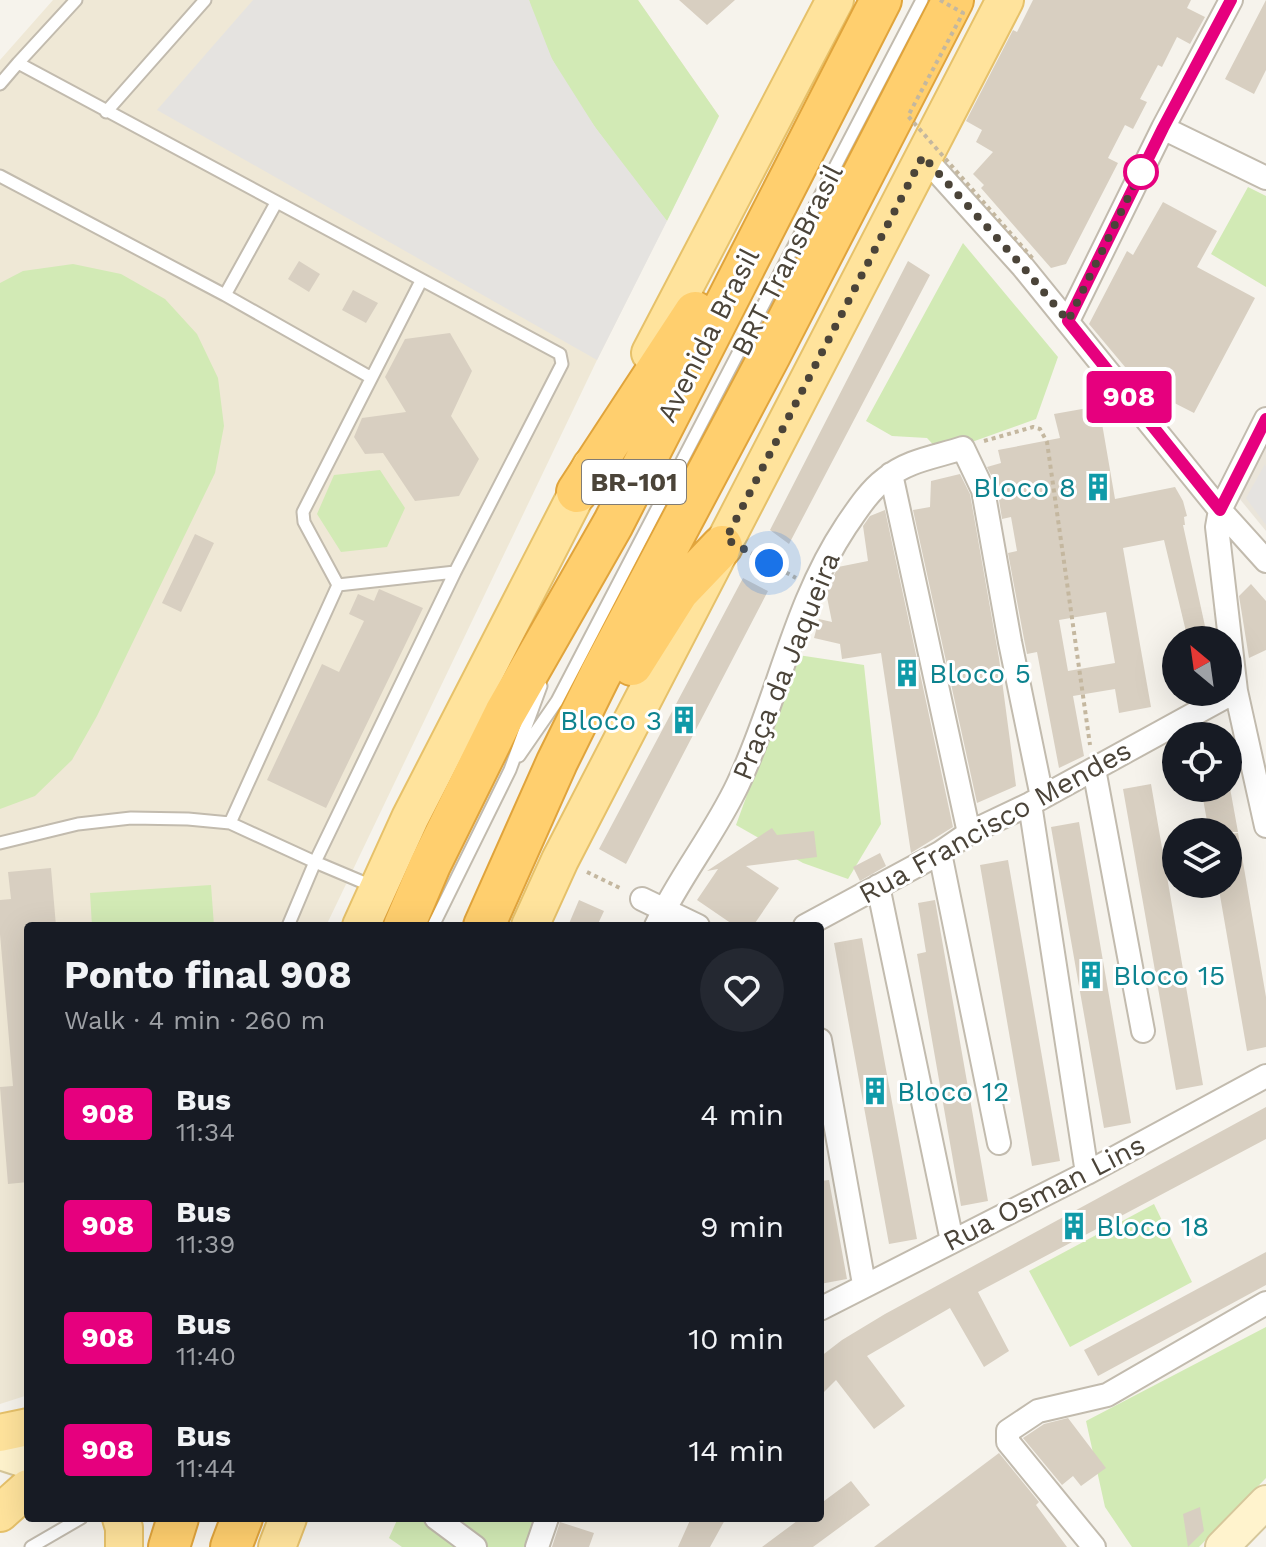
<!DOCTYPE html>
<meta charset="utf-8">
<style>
body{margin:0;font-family:"Work Sans",sans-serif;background:#242831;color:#f1f3f6;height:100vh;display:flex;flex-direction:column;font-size:30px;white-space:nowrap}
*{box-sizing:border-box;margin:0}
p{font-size:26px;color:#9ea1a6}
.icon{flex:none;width:44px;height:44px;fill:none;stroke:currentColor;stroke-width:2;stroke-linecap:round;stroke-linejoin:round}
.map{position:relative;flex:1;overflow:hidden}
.details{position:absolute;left:24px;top:922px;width:800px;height:600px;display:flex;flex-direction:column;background:#171b24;border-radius:8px;box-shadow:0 8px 32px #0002}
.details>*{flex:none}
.badge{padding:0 16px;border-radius:6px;font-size:28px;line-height:52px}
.needle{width:52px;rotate:331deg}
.tools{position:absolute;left:1162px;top:626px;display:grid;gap:16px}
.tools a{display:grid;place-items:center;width:80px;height:80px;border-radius:50%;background:#171b24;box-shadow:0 8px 32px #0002;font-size:40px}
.you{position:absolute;width:40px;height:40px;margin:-20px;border:6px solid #fff;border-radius:50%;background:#1a73e8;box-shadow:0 0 0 12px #1a73e833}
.map>.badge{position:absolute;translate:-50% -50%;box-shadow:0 0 0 4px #fff}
.round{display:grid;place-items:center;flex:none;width:84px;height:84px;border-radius:42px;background:#242831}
.overview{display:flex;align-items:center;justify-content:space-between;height:136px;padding:0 40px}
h1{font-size:38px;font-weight:700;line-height:60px}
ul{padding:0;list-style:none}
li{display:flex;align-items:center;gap:24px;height:112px;padding:0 40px}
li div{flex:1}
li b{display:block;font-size:30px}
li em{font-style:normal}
li .badge{min-width:88px;font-weight:700;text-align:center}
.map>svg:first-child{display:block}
.residential{fill:#eae5da}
.education{fill:#efe8d6}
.green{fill:#d2eab5}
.parking{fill:#e5e3e0}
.building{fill:#d8cfc1;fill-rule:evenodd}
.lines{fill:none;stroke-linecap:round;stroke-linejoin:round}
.lane-casing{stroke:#c2bbae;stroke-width:15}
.street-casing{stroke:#c2bbae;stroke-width:26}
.secondary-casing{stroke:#d6c79b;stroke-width:36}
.primary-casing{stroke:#e6c16a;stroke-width:40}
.highway-casing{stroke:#e0a43c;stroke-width:44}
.path{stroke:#c4b79f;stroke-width:4;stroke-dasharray:4 4;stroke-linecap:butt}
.lane{stroke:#fff;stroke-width:11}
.street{stroke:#fff;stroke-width:22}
.secondary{stroke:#fff3cd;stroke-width:32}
.primary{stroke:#ffe39c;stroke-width:36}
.highway{stroke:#ffcf6e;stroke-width:40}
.path-bridge{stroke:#c4b79f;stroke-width:4;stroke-dasharray:4 4;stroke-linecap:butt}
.line-casing{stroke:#fff;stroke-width:18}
.line{stroke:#e6007e;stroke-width:12}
.walk{stroke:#4b4439;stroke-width:8;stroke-dasharray:0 14.4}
.stop-dot{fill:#fff;stroke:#e6007e;stroke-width:4}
.labels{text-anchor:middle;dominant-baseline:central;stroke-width:6;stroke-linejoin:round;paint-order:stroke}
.shield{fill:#fff;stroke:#817c74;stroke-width:2}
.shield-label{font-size:26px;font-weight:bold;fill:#4b4439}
.street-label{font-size:28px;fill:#4b4439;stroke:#fff}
.culture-label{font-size:28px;fill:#0d838f;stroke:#fff;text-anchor:start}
</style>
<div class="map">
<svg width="1266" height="1547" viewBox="0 0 1266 1547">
<rect width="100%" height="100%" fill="#f6f3ec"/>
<!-- residential -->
<path class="residential" d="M1266 447V531L1239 498Z"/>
<!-- education -->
<path class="education" d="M53 0H638L719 116 597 360 326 926H28V1395L0 1404V60Z"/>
<!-- green -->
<path class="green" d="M529 0H638L719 116 667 221C622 162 545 73 529 0Z
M1248 187 1266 196V287L1211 254Z
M963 243 1058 357 1036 419 941 453 927 438 892 436 866 421Z
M73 264 121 274 165 299 197 334 218 378 224 426 215 473 97 716 72 760 35 796 0 809V283L23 271Z
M380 470 405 508 387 547 341 552 317 514 334 475Z
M798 655 864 665 881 824 848 879 803 863 736 825Z
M211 885 214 926H92L90 893Z
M1154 1204 1192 1282 1070 1347 1029 1271Z
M1266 1327V1478L1199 1547H1132L1105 1507 1086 1421Z
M398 1518H539L526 1547H402L389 1538Z"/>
<!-- parking -->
<path class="parking" d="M253 0H529L552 59 595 127 667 221 597 360 157 110Z
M1265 464 1266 468V525L1246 498Z"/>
<!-- building -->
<path class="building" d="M679 0H735L707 25Z
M1033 0H1191L1187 8 1205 17 1190 44 1177 37 1162 67 1158 65 1140 99 1147 102 1133 129 1125 125 1108 158 1118 163 1066 264 1051 268 981 188 984 185 973 174 993 152 976 142 982 130 966 121 1013 30 1017 32Z
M1266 0V70L1254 94 1225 79Z
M1163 202 1217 231 1197 267 1255 298 1194 413 1141 386 1089 324 1127 251 1133 255Z
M299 261 320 274 309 292 288 279Z
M908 261 930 275 789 544 770 530Z
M353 290 378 303 366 323 342 310Z
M450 333 472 371 451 416 479 459 459 496 415 501 383 453 365 454 354 437 362 418 406 412 385 377 405 339Z
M1099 406 1115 499 1175 487 1183 501 1187 516 1184 517 1185 525H1183L1208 640H1188L1164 540 1123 548 1151 707 1119 713 1115 689 1073 696 1084 756 1059 768 1037 652 1027 654 1024 639 1008 553 1017 551 1011 517 1002 519 997 487 987 467 1001 463 998 450 1060 438 1054 414ZM1106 612 1115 663 1068 671 1059 620Z
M960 474 970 494 999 658 1016 786 977 803 913 510 930 507 931 481Z
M885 510 953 827 911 853 881 653 842 659 840 644 814 638 819 619 832 622 826 592 838 567 868 561 863 526 870 516Z
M195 534 214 543 181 612 162 603Z
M743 578 768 591 626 864 599 849Z
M1251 584 1266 601V650L1249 658 1239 596Z
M379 589 423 608 326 808 267 780 322 664 339 672 364 621 349 614 358 594 374 601Z
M1151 784 1203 1085 1176 1090 1123 789Z
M1201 788H1230L1238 832H1209Z
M1079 822 1131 1123 1104 1128 1051 827Z
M772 828 777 835 814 831 817 857 746 866 779 888 753 926H735L697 900 718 869 707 871Z
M1238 833 1266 997V1047L1247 1051 1218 884H1228V834Z
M880 853 886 866 860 881 853 867Z
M1008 860 1060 1161 1032 1166 980 865Z
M51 868 56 926H28V1182L8 1184 0 1087 13 1086 0 934V900L11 899 8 872Z
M579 900 604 911 597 926H568Z
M935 900 988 1201 961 1206 917 954 926 952 918 903Z
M862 938 917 1239 889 1244 834 943Z
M1266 1107V1139L978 1292 1009 1351 984 1367 950 1308 867 1356 905 1406 874 1429 836 1380 820 1396V1357L842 1340 885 1314Z
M829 1180 847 1279 820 1284V1181Z
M1266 1252V1285L1098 1376 1084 1350Z
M1068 1418 1106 1468 1081 1486 1073 1476 1062 1485 1023 1438 1044 1424Z
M999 1453 1039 1502 1036 1505 1067 1547H874Z
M851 1481 870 1505 813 1547H762L801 1518H820V1504Z
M1200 1507 1204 1531 1188 1547 1183 1514Z
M691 1518H726L710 1547H678Z
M560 1522 594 1533 589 1547H552Z"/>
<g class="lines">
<defs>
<path id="lane" d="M18 63 76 0
M0 84 18 63 560 354 562 364 455 572 315 862 230 823 188 819 131 818 78 824 0 843
M106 112 205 0
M0 176 225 295 370 377
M225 295 276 203
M338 585 455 572
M519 756 557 701 922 0
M230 823 338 585 304 522 303 512 421 281
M288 926 315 862 372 886
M433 926 510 770 541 686
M31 1547 81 1518"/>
<path id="street" d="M1163 128 1266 178
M923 156 1023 267 1220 510 1266 561
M1068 321 1163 128 1231 0
M891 474 969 833
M1236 691 1266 826
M1094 769 1143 1031
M1030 804 1087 1173
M940 853 999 1143
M878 886 952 1241
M642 899 698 926
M656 926C680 876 715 833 738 784 778 699 794 604 846 526 857 510 869 491 885 479 908 460 936 457 963 448L983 490 1010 642 1042 797
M805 926 940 853 969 833 1030 804 1236 691 1217 527 1220 510 1266 419
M820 1040 864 1284
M820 1309 1087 1173 1266 1076
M436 1518 475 1547
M537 1547 547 1518
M1094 1547 1008 1442V1431L1038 1411 1107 1395 1266 1303"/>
<path id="secondary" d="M0 1453 28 1462
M1222 1547 1266 1502"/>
<path id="primary" d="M650 353 835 0
M361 926 410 818 591 466
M530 926 560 860 1005 0
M0 1433 28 1427
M0 1513 28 1488
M121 1518 124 1528V1547
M277 1547 288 1518"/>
<path id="highway" d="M577 492 695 312
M632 665 678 592 722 546
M404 926 430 865 505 713 613 524 881 0
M484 926 557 762 600 675 770 355 953 0
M169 1547 178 1518
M231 1547 242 1518"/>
</defs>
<!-- lane casing -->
<use href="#lane" class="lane-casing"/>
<!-- street casing -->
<use href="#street" class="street-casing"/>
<!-- secondary casing -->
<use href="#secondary" class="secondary-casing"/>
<!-- primary casing -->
<use href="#primary" class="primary-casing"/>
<!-- highway casing -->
<use href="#highway" class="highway-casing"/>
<!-- path -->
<path class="path" d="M984 441 1033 427 1040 429 1047 442 1090 745
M751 553 796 578
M587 872 622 889"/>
<!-- lane -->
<use href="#lane" class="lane"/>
<!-- street -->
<use href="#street" class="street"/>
<!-- secondary -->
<use href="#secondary" class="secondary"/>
<!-- primary -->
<use href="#primary" class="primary"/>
<!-- highway -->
<use href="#highway" class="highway"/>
<!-- path-bridge -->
<path class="path-bridge" d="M940 0 963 13 908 116 1034 260"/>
</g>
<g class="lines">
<defs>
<path id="line" d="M1231 0 1163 128 1068 321 1220 510 1266 419"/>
</defs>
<!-- line casing -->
<use href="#line" class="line-casing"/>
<!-- line -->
<use href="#line" class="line"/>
<!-- walk -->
<path class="walk" d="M769 563 726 539 923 156 1023 267 1068 321 1142 169 1141 172"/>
</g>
<!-- icons -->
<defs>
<symbol id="building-bare" viewBox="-9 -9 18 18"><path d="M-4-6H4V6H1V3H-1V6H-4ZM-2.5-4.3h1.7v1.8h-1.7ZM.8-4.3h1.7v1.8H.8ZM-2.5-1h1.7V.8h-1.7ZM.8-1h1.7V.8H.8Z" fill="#0f9aa8" stroke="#fff" stroke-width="2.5" paint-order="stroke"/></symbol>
</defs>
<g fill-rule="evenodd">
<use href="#building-bare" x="1078" y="467" width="40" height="40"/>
<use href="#building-bare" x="887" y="653" width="40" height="40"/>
<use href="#building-bare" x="664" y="700" width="40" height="40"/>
<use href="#building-bare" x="1071" y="955" width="40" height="40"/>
<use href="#building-bare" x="855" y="1071" width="40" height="40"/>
<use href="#building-bare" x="1054" y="1206" width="40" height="40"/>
</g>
<!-- markers -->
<circle class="stop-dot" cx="1141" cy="172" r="16"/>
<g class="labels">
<!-- shield labels -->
<rect class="shield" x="582" y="460" width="104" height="44" rx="6"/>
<g class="shield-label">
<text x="634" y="482">BR-101</text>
</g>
<!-- street labels -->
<g class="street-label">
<text transform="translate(787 260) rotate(-63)">BRT TransBrasil</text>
<text transform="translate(708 335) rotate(-63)">Avenida Brasil</text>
<text transform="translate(786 666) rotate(-68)">Praça da Jaqueira</text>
<text transform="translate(995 822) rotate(-29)">Rua Francisco Mendes</text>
<text transform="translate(1044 1193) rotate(-27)">Rua Osman Lins</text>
</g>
<!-- culture labels -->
<g class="culture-label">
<text x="1076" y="487" text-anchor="end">Bloco 8</text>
<text x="929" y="673">Bloco 5</text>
<text x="662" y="720" text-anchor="end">Bloco 3</text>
<text x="1113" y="975">Bloco 15</text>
<text x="897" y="1091">Bloco 12</text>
<text x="1096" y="1226">Bloco 18</text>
</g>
</g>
</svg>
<div class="tools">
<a><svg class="needle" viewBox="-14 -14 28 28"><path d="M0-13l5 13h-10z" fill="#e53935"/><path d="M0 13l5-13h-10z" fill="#9ea1a6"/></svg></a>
<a><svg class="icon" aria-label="locate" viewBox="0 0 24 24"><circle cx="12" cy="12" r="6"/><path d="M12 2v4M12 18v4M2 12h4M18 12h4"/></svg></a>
<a><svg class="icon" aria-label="layers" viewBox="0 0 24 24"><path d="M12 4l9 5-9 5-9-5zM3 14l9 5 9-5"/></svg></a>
</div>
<div class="you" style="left:769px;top:563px"></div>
<b class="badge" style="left:1129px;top:397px;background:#e6007e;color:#fff">908</b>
<section class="details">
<div class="overview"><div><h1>Ponto final 908</h1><p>Walk · 4 min · 260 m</p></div><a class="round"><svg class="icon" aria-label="heart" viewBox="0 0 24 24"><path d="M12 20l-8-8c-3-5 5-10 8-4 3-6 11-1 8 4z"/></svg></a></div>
<ul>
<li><span class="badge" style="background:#e6007e;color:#fff">908</span><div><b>Bus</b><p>11:34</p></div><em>4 min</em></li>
<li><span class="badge" style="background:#e6007e;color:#fff">908</span><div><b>Bus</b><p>11:39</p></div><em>9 min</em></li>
<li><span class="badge" style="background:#e6007e;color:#fff">908</span><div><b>Bus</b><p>11:40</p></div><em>10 min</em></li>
<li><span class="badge" style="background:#e6007e;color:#fff">908</span><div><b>Bus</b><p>11:44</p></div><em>14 min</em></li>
</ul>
</section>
</div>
